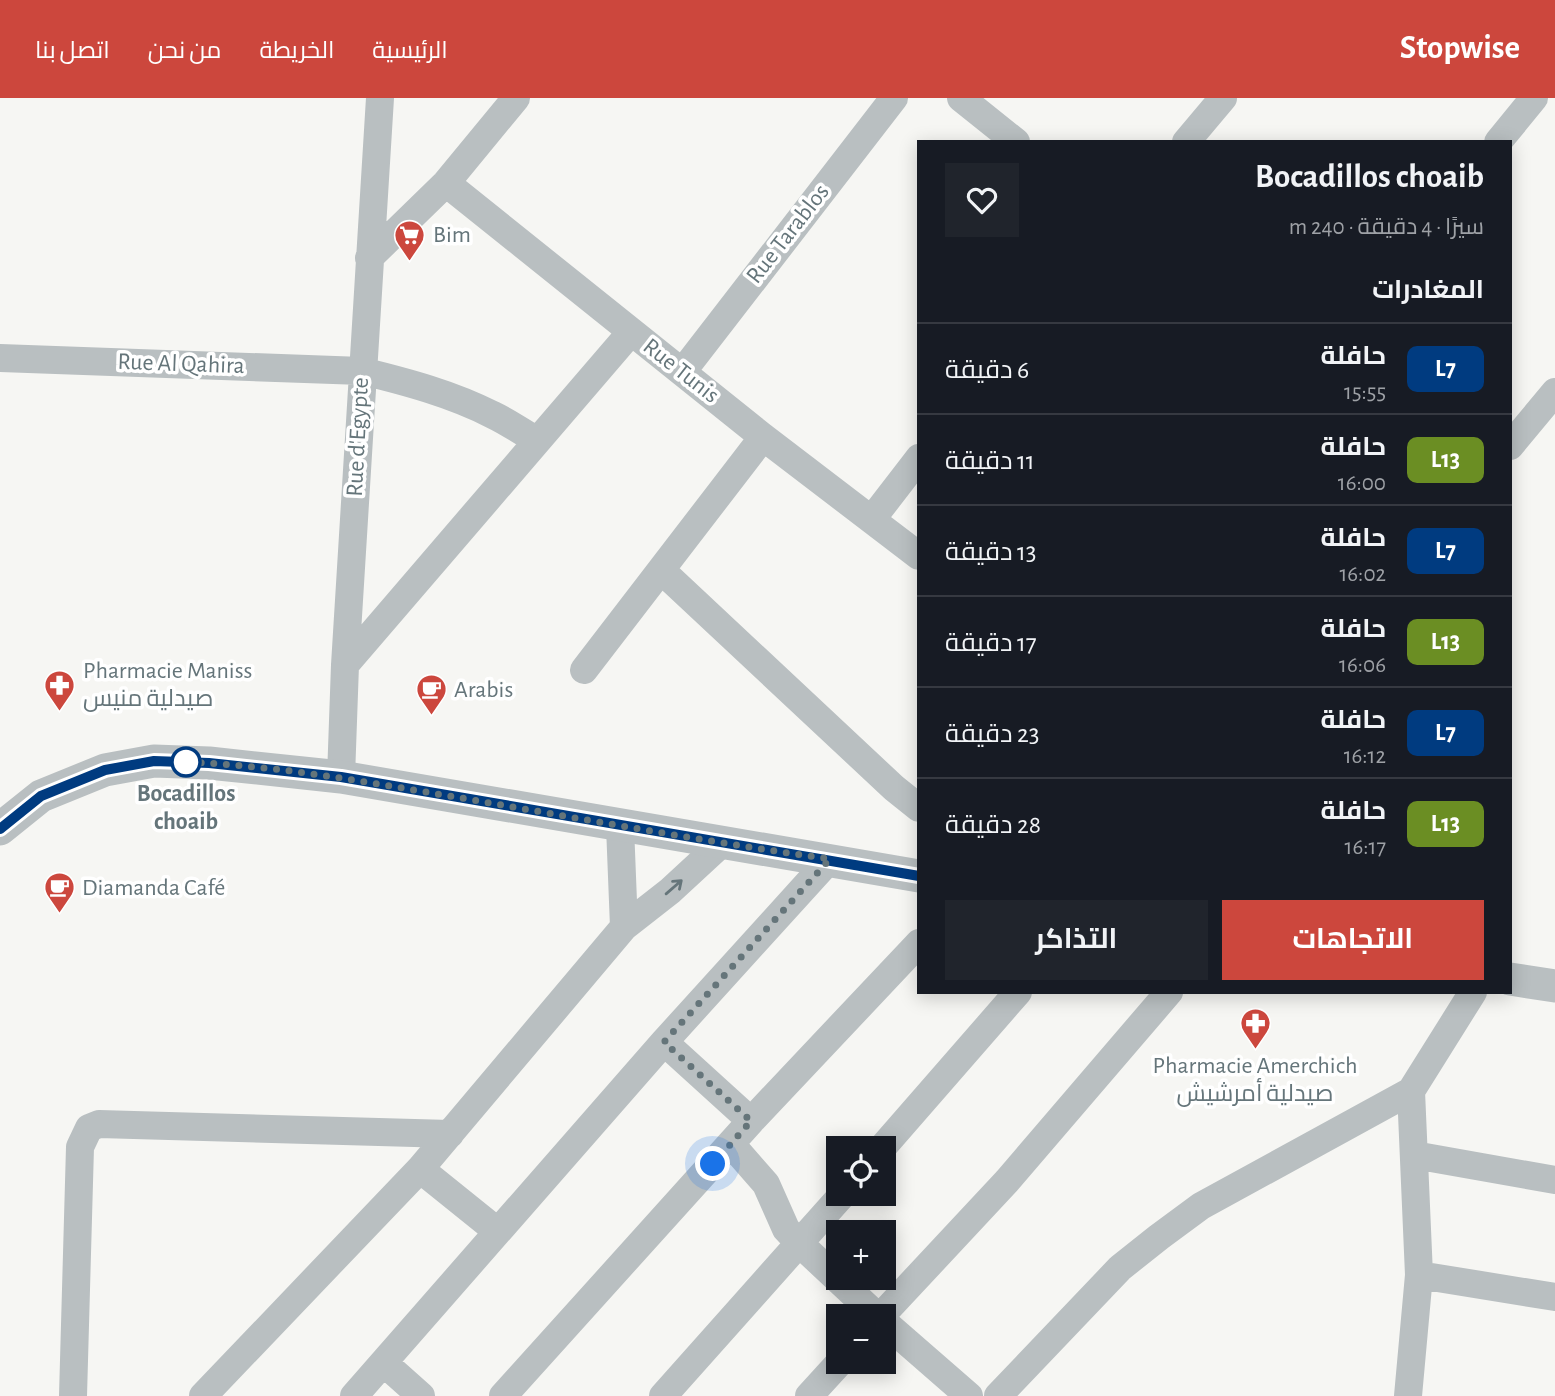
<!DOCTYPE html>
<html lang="ar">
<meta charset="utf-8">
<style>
body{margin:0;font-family:"Alegreya Sans",Cairo,sans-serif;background:#20242c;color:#f1f3f6;direction:rtl;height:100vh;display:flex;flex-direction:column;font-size:26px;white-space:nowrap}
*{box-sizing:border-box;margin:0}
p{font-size:23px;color:#9ea1a6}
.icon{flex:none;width:38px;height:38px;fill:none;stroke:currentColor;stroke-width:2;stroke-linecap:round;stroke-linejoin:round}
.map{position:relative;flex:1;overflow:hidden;direction:ltr}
.panel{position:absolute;left:917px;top:42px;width:595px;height:854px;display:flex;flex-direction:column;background:#171b24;border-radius:0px;box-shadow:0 4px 18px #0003;direction:rtl}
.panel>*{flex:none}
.badge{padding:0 14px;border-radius:10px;font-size:24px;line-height:46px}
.fabs{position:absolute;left:826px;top:1038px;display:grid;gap:14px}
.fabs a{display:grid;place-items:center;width:70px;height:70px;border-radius:0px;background:#171b24;box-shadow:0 4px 18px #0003;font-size:35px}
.you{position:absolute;width:35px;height:35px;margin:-18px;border:5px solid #fff;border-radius:50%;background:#1a73e8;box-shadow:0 0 0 10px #1a73e833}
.map>.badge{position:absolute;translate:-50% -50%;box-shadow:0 0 0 4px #fff}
h2{padding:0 28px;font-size:26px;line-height:63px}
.round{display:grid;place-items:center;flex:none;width:74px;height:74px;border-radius:0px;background:#20242c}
.headline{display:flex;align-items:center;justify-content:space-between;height:119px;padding:0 28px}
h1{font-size:33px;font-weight:700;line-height:52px}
.button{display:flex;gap:14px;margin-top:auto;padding:14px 28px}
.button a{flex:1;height:80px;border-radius:0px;background:#cc473d;color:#fff;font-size:28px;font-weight:700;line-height:80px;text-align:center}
.button a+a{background:#20242c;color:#f1f3f6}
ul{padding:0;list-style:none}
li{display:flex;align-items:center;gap:21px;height:91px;padding:0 28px;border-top:2px solid #363941}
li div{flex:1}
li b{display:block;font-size:26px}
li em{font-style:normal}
li .badge{min-width:77px;font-weight:700;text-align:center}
header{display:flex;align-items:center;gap:42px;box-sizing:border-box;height:98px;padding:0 35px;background:#cc473d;color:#fff}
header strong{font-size:33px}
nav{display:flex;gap:38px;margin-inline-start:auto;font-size:24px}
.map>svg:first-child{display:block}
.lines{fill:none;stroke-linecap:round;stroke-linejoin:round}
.minor{stroke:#b9bfc1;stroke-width:28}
.tertiary{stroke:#b9bfc1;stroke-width:33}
.oneway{stroke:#65757a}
.line-casing{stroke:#fff;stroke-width:16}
.line{stroke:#003b80;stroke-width:10}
.walk{stroke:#65757a;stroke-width:7;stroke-dasharray:0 12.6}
.stop-dot{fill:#fff;stroke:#003b80;stroke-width:3.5}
.labels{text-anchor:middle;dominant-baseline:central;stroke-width:7;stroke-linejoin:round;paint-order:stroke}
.street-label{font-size:24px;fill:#65757a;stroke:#fff}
.poi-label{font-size:24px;fill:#65757a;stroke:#fff;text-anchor:start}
.stop-label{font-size:24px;font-weight:bold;fill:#65757a;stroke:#fff}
</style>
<header>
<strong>Stopwise</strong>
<nav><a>الرئيسية</a><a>الخريطة</a><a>من نحن</a><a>اتصل بنا</a></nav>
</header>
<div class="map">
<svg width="1555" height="1298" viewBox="0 0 1555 1298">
<rect width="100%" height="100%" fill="#f6f6f3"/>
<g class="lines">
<!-- minor -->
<path class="minor" d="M961 0 1016 44
M1186 44 1223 0
M1498 44 1534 0
M446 85 763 339 919 458
M369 160 446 85 516 0
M0 260 362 273C407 284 452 296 493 317 508 324 522 334 536 342
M683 273 894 0
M1510 348 1555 294
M872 421 919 360
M661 472 894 690 919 710
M345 567 631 234
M584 572 763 339
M341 679 345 567 380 0
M620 728 624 829
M664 944 751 1023
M731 1046 766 1086 786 1131 799 1145 877 1218
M882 1050 1018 894
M1414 1057 1555 1082
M420 1071 497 1133
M1419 1177 1555 1199
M881 1218 1007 1083 1169 894
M884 1224 969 1298
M384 1265 421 1298
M73 1298 80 1049 89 1030 99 1026 450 1036
M203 1298 420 1071 624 829 670 793 722 745
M354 1298 664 944 830 761
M503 1298 751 1023 919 845
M663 1298 843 1096
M809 1298 840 1264
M998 1298 1120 1170 1159 1139 1201 1108 1411 993 1473 894
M1408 1298 1419 1177 1411 993"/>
<!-- tertiary -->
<path class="tertiary" d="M0 731 41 698 105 672 154 663 209 665 341 679 919 778
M1510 881 1555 888"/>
</g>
<!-- one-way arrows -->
<defs><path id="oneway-shaft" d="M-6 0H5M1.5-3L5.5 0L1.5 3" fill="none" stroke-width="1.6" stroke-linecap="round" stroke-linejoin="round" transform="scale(1.75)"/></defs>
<use class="oneway" href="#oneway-shaft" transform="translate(674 789) rotate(-41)"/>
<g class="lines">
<defs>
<path id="line" d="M0 731 41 698 105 672 154 663 209 665 341 679 919 778"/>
</defs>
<!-- line casing -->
<use href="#line" class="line-casing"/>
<!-- line -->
<use href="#line" class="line"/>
<!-- walk -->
<path class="walk" d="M186 664H181C277 667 372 685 467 701 588 722 708 744 830 761L664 944 751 1023 713 1066"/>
</g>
<!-- icons -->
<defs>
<symbol id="supermarket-pin" viewBox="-11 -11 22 30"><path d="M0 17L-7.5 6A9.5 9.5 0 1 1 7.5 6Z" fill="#cc473d" stroke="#fff"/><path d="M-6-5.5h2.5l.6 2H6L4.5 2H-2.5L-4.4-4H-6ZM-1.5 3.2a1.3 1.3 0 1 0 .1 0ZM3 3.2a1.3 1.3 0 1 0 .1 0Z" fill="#fff"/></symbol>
<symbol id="pharmacy-pin" viewBox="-11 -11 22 30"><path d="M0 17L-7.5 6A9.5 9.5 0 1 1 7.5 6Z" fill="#cc473d" stroke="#fff"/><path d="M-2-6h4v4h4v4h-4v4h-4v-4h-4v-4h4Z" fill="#fff"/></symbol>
<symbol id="cafe-pin" viewBox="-11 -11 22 30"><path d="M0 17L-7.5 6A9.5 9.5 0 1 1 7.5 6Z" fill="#cc473d" stroke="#fff"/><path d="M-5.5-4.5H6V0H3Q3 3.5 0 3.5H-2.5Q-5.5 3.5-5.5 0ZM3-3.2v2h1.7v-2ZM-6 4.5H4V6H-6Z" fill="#fff"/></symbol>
</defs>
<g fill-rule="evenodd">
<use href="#supermarket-pin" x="392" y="120" width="35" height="47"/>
<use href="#pharmacy-pin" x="42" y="570" width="35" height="47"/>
<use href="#cafe-pin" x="414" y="574" width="35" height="47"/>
<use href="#cafe-pin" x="42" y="772" width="35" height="47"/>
<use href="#pharmacy-pin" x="1238" y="908" width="35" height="47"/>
</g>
<!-- markers -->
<circle class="stop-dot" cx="186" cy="664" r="14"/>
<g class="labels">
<!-- street labels -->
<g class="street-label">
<text transform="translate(788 136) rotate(-52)">Rue Tarablos</text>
<text transform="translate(181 266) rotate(2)">Rue Al Qahira</text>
<text transform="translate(681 273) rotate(38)">Rue Tunis</text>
<text transform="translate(358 339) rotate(-87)">Rue d'Egypte</text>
</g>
<!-- poi labels -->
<g class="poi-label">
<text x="433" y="137">Bim</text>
<text x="83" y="573">Pharmacie Maniss<tspan x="83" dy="28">صيدلية منيس</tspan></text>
<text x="454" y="592">Arabis</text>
<text x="82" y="790">Diamanda Café</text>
<text x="1255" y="968" text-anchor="middle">Pharmacie Amerchich<tspan x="1255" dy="28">صيدلية أمرشيش</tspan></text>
</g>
<!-- stop labels -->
<g class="stop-label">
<text x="186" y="696">Bocadillos<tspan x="186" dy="28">choaib</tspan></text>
</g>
</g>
</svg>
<div class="fabs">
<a><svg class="icon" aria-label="locate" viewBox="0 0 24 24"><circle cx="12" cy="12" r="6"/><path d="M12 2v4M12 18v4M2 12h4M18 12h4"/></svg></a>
<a>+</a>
<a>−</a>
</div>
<div class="you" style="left:713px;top:1066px"></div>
<section class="panel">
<div class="headline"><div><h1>Bocadillos choaib</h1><p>سيرًا · 4 دقيقة · 240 m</p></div><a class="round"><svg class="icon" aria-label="heart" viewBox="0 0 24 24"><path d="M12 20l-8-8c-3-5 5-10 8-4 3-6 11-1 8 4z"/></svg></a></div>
<h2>المغادرات</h2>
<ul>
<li><span class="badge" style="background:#003b80;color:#fff">L7</span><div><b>حافلة</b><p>15:55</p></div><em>6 دقيقة</em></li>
<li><span class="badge" style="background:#6b8e23;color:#fff">L13</span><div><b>حافلة</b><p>16:00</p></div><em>11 دقيقة</em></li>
<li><span class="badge" style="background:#003b80;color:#fff">L7</span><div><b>حافلة</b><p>16:02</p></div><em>13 دقيقة</em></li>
<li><span class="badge" style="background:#6b8e23;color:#fff">L13</span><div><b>حافلة</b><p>16:06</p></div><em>17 دقيقة</em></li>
<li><span class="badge" style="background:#003b80;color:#fff">L7</span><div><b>حافلة</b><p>16:12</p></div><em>23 دقيقة</em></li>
<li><span class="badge" style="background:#6b8e23;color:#fff">L13</span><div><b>حافلة</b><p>16:17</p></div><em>28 دقيقة</em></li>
</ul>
<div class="button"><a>الاتجاهات</a><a>التذاكر</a></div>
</section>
</div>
